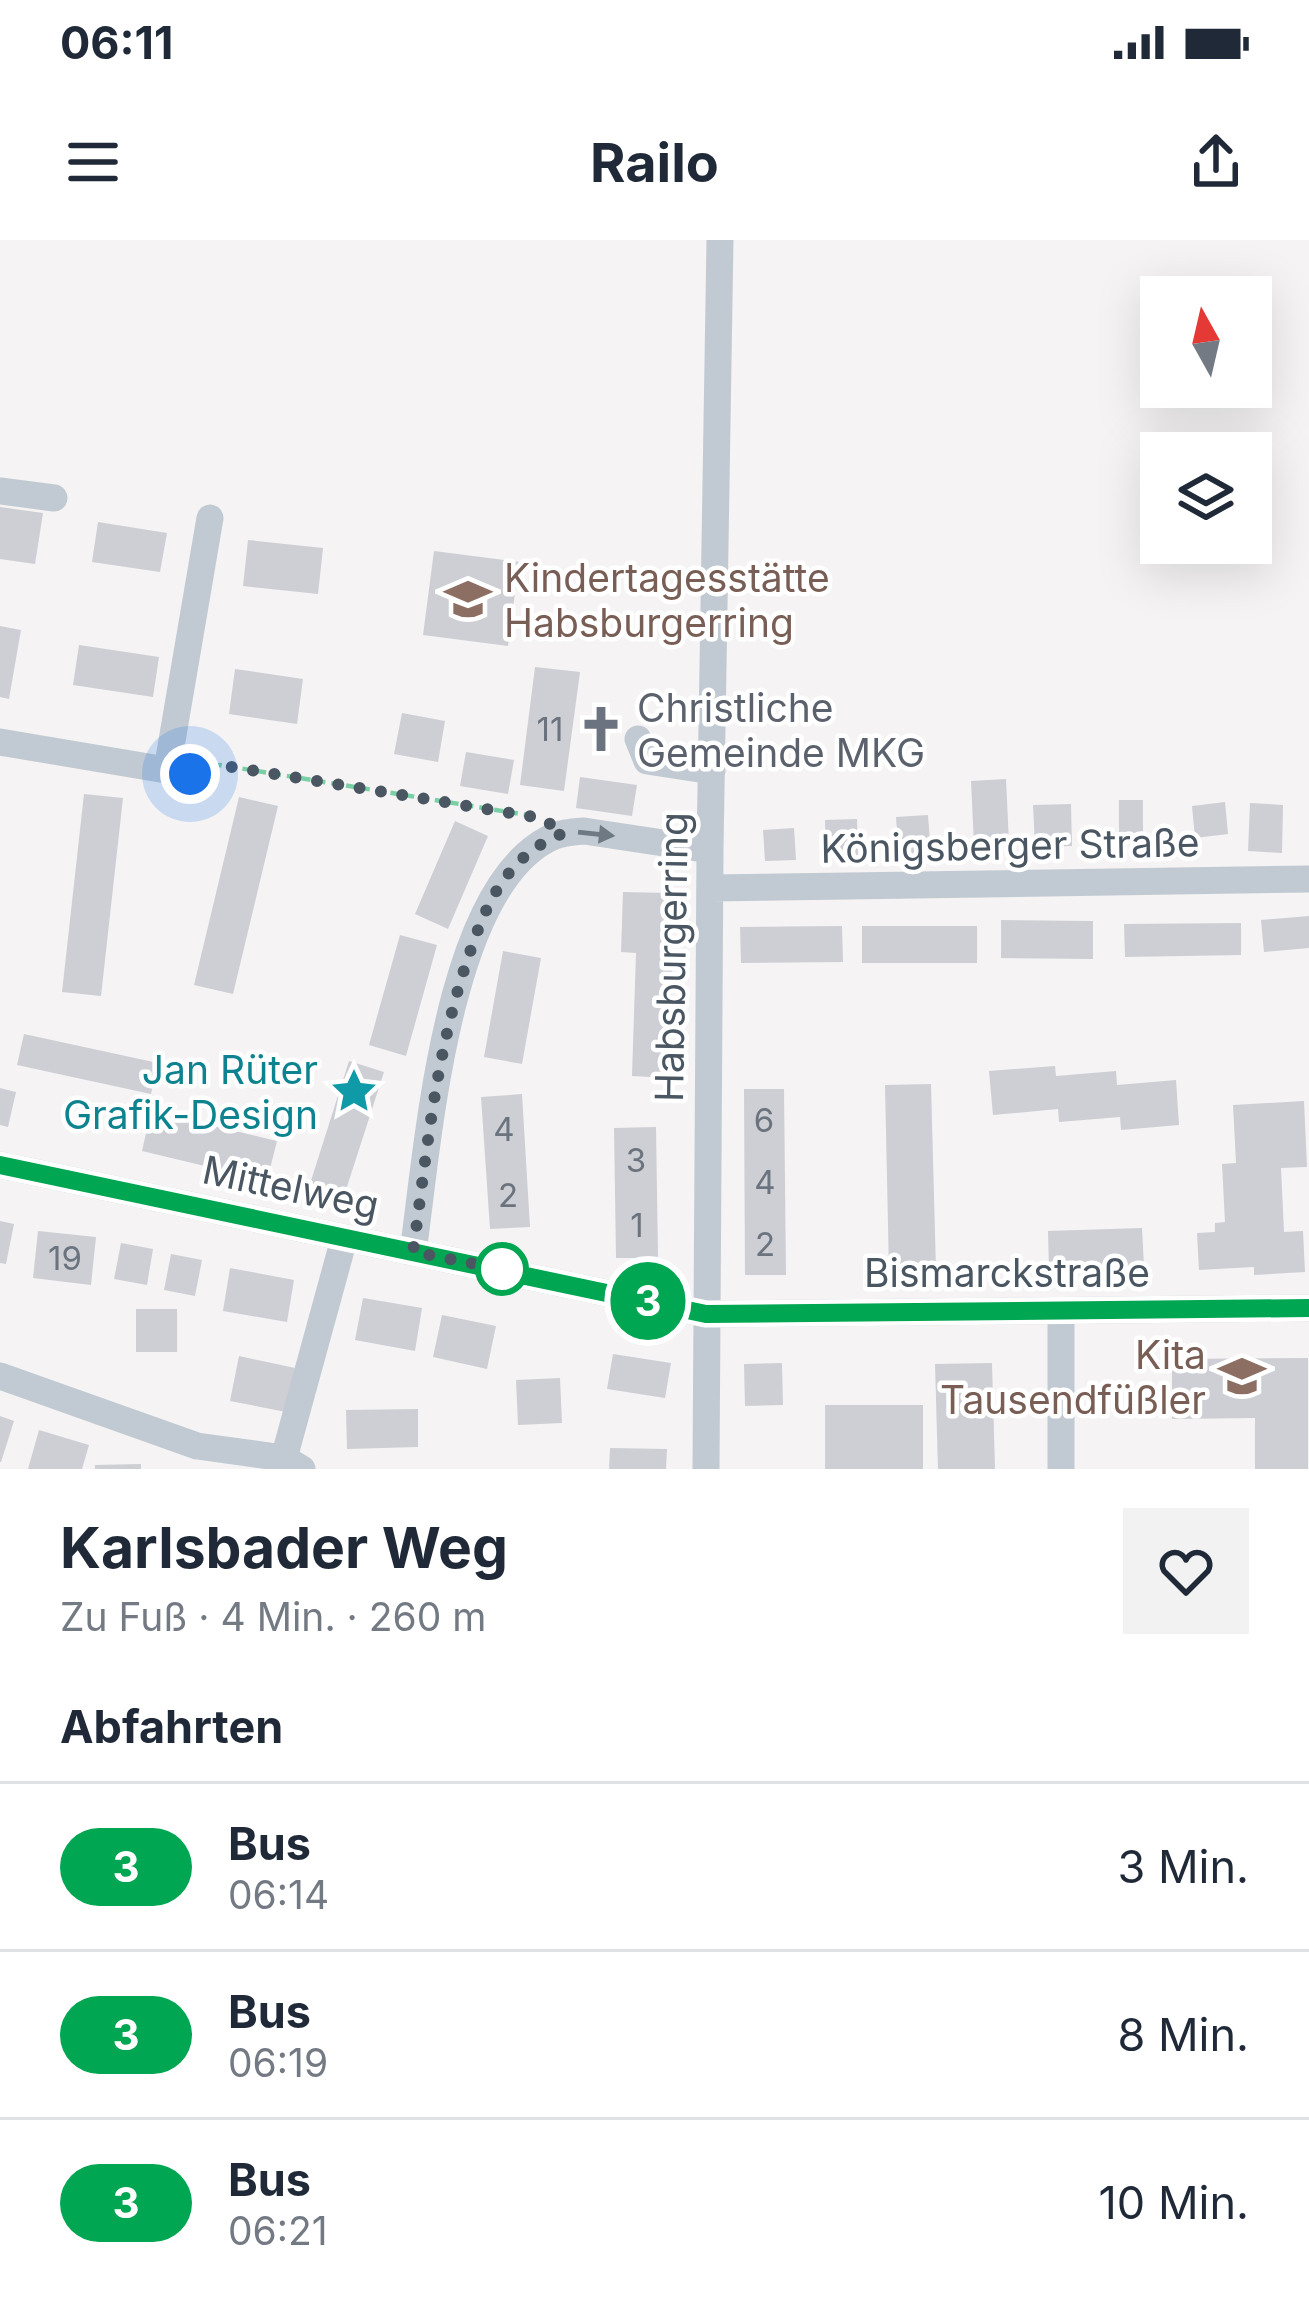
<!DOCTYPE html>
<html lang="de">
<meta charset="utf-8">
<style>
body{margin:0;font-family:Inter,sans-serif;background:#f2f2f3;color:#1f2937;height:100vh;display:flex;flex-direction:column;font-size:45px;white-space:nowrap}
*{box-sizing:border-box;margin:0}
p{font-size:39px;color:#747a83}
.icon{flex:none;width:66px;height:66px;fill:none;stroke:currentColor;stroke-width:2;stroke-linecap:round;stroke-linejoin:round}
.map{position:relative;height:1229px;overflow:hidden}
.sheet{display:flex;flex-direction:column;background:#fff;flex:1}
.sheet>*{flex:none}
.badge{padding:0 24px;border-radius:39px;font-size:42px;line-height:78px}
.needle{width:78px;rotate:352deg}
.tools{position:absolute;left:1140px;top:36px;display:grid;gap:24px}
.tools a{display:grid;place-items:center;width:132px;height:132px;border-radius:0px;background:#fff;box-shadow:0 12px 48px #0002;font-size:60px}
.you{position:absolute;width:60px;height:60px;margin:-30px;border:9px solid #fff;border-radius:50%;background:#1a73e8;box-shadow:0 0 0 18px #1a73e833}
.map>.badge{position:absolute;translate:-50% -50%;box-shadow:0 0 0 6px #fff}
h2{padding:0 60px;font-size:45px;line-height:108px}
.round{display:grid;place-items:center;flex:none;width:126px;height:126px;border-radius:0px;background:#f2f2f3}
.headline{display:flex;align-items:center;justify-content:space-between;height:204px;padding:0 60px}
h1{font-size:57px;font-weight:700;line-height:90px}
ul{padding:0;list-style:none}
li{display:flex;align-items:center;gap:36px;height:168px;padding:0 60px;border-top:3px solid #e0e1e3}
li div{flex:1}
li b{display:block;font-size:45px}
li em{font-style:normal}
li .badge{min-width:132px;font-weight:700;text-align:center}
.status{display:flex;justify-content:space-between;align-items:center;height:84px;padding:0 60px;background:#fff;direction:ltr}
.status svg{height:33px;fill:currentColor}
header{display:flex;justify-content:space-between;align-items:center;height:156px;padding:0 60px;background:#fff;font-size:54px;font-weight:700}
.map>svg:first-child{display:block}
.building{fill:#cdcfd5}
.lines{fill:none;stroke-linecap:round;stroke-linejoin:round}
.path{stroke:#7ad0a6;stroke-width:4.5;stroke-dasharray:9 6;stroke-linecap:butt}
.minor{stroke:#c1cad2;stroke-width:27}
.oneway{fill:#6e7983}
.line-casing{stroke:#fff;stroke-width:27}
.line{stroke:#00a651;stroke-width:18}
.walk{stroke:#4a5661;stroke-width:12;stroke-dasharray:0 21.6}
.stop-dot{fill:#fff;stroke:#00a651;stroke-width:6}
.labels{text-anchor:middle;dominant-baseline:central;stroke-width:9;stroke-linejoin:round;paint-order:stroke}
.number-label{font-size:33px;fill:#6b747e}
.education-label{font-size:39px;fill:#785e54;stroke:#fff;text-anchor:start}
.worship-label{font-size:39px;fill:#5b616d;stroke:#fff;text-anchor:start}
.street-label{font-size:39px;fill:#4a5661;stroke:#fff}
.culture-label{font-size:39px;fill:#0d838f;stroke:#fff;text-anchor:end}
</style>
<div class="status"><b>06:11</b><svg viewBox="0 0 49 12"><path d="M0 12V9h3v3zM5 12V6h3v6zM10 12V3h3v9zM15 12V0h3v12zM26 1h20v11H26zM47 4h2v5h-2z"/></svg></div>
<header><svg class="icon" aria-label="menu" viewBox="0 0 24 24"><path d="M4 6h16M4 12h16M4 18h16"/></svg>Railo<svg class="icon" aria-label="share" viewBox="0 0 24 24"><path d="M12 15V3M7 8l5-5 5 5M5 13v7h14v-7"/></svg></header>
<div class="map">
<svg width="1309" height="1229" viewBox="0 0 1309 1229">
<rect width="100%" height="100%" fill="#f5f3f3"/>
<!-- building -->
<path class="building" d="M0 267 43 273 35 324 0 319Z
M98 282 167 293 160 332 92 322Z
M248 300 323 308 318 354 243 346Z
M434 311 519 322 508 406 423 395Z
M0 386 21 390 9 459 0 457Z
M79 405 159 417 153 457 73 445Z
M535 427 580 432 564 551 520 545Z
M235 429 303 439 297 484 229 474Z
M402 473 445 481 438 522 394 514Z
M466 512 514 520 508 554 460 546Z
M580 537 637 545 632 576 576 568Z
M1006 539 1009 603 974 605 971 541Z
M84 554 123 558 101 756 62 752Z
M239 557 278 566 233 754 194 745Z
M1119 560H1143V602H1119Z
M1225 562 1228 594 1195 598 1192 566Z
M1250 563 1283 565 1282 613 1248 611Z
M1071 564 1072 606 1035 607 1033 565Z
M928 575 931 616 899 618 896 577Z
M857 579 858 616H826L825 580Z
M455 581 488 596 448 689 415 674Z
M794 588 796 620 765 621 763 590Z
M623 652 667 653 664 714H673L668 838 632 836 636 713 621 712Z
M1309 676V708L1264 712 1261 680Z
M1001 680 1093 681V719L1001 718Z
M1241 683V715L1125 717 1124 684Z
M842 686 843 722 741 723 740 687Z
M862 686H977V723H862Z
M400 695 437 705 406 816 369 805Z
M503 711 541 718 522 824 484 817Z
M24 794 158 823 151 854 17 825Z
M349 821 384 832 343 959 309 947Z
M1055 826 1056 836 1116 831 1117 845 1176 840 1179 885 1121 890 1120 877 1059 882 1058 869 993 875 989 831Z
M931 844 936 1031 889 1032 885 845Z
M0 848 16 852 8 887 0 885Z
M744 849H784L786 1035H745Z
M522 854 530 987 490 989 481 857Z
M1304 861 1307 927 1281 928 1284 992 1303 991 1305 1032 1254 1035V1027L1199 1030 1197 993 1215 992V983L1225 982 1222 924 1236 923 1233 865Z
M151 871 277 901 267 941 142 911Z
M656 887 658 1018H616L614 888Z
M0 981 14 984 6 1024 0 1023Z
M1142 988 1144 1027 1049 1030 1048 991Z
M38 991 96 997 91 1045 33 1038Z
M121 1003 153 1009 147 1045 114 1039Z
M171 1014 202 1020 195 1056 164 1050Z
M230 1028 294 1040 287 1082 223 1071Z
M363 1058 422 1068 415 1111 355 1100Z
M136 1069H177V1112H136Z
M442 1075 496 1086 487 1129 433 1117Z
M613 1114 671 1123 665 1158 607 1149Z
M239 1116 295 1128 286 1172 230 1161Z
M1308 1118V1229H1255V1178L1172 1179V1119Z
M782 1123 783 1165 745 1166 744 1124Z
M992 1123 995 1229H938L935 1124Z
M560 1138 562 1183 518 1185 516 1140Z
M825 1165H923V1229H825Z
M418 1169V1207L347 1209 346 1170Z
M0 1176 14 1181 1 1222H0Z
M39 1190 89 1205 82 1229H28Z
M610 1208 667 1209 666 1229H609Z
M141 1224V1229H95V1225Z"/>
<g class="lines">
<!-- path -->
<path class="path" d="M213 527 220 525 533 576"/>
<!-- minor -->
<path class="minor" d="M0 251 54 258
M638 499 647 521 712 531
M0 502 190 534
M167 530 210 278
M711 648 1309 639
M0 925 706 1074 1309 1068
M413 1012C428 907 445 653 548 599 559 593 571 592 584 591L710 610
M1061 1071V1229
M0 1136 197 1206 284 1218 302 1229
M284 1218 344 999
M706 1229 710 610 720 0"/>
</g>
<!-- one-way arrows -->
<defs><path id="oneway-solid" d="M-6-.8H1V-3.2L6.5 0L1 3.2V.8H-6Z" transform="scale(3)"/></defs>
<use class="oneway" href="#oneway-solid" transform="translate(596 594) rotate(6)"/>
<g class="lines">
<defs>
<path id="line" d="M0 925 706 1074 1309 1068"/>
</defs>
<!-- line casing -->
<use href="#line" class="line-casing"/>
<!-- line -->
<use href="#line" class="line"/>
<!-- walk -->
<path class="walk" d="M190 534 220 525 541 578 564 593C540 602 521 617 506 637 489 659 479 686 470 712 436 809 427 911 413 1012L502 1029"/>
</g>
<!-- icons -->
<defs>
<symbol id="school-bare" viewBox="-9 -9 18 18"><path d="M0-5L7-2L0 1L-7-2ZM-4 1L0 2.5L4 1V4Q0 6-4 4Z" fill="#8d6e63" stroke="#fff" stroke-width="2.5" paint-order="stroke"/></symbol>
<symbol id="church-bare" viewBox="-9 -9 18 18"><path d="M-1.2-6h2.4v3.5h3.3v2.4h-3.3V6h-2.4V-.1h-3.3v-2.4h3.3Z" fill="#6b7280" stroke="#fff" stroke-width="2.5" paint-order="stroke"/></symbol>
<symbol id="sight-bare" viewBox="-9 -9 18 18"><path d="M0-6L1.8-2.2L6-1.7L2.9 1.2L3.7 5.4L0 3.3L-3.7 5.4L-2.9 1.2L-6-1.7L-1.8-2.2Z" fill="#0f9aa8" stroke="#fff" stroke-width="2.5" paint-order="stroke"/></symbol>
</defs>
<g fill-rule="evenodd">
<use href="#school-bare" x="435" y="326" width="66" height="66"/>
<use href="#church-bare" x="568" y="456" width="66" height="66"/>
<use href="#sight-bare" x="321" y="818" width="66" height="66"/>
<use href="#school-bare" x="1209" y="1103" width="66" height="66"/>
</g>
<!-- markers -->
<circle class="stop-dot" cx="502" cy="1029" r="24"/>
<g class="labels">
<!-- number labels -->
<g class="number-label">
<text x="550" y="489">11</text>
<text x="764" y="880">6</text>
<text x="504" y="889">4</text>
<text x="636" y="920">3</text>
<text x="765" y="942">4</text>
<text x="508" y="955">2</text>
<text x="637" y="985">1</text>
<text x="765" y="1004">2</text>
<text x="65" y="1018">19</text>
</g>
<!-- education labels -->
<g class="education-label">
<text x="504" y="337">Kindertagesstätte<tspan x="504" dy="45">Habsburgerring</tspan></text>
<text x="1206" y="1114" text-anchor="end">Kita<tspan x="1206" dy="45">Tausendfüßler</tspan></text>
</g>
<!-- worship labels -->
<g class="worship-label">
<text x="637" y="467">Christliche<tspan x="637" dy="45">Gemeinde MKG</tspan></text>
</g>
<!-- street labels -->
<g class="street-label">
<text transform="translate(1010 605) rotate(-1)">Königsberger Straße</text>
<text transform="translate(671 717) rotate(-89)">Habsburgerring</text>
<text transform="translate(291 947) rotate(12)">Mittelweg</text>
<text x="1007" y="1032">Bismarckstraße</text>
</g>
<!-- culture labels -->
<g class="culture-label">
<text x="318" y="829">Jan Rüter<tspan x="318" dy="45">Grafik-Design</tspan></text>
</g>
</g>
</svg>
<div class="tools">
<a><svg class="needle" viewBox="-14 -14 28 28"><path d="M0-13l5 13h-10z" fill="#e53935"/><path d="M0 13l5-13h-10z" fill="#747a83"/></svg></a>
<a><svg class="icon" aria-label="layers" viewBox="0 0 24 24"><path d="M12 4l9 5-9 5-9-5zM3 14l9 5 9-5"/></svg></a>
</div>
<div class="you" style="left:190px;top:534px"></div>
<b class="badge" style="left:648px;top:1061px;background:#00a651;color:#fff">3</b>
</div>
<section class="sheet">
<div class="headline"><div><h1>Karlsbader Weg</h1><p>Zu Fuß · 4 Min. · 260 m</p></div><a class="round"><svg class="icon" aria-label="heart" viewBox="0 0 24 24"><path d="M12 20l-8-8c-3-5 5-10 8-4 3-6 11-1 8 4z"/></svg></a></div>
<h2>Abfahrten</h2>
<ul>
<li><span class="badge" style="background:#00a651;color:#fff">3</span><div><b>Bus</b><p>06:14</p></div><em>3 Min.</em></li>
<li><span class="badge" style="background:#00a651;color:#fff">3</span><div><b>Bus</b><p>06:19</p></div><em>8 Min.</em></li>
<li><span class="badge" style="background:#00a651;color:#fff">3</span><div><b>Bus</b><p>06:21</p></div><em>10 Min.</em></li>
</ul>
</section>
